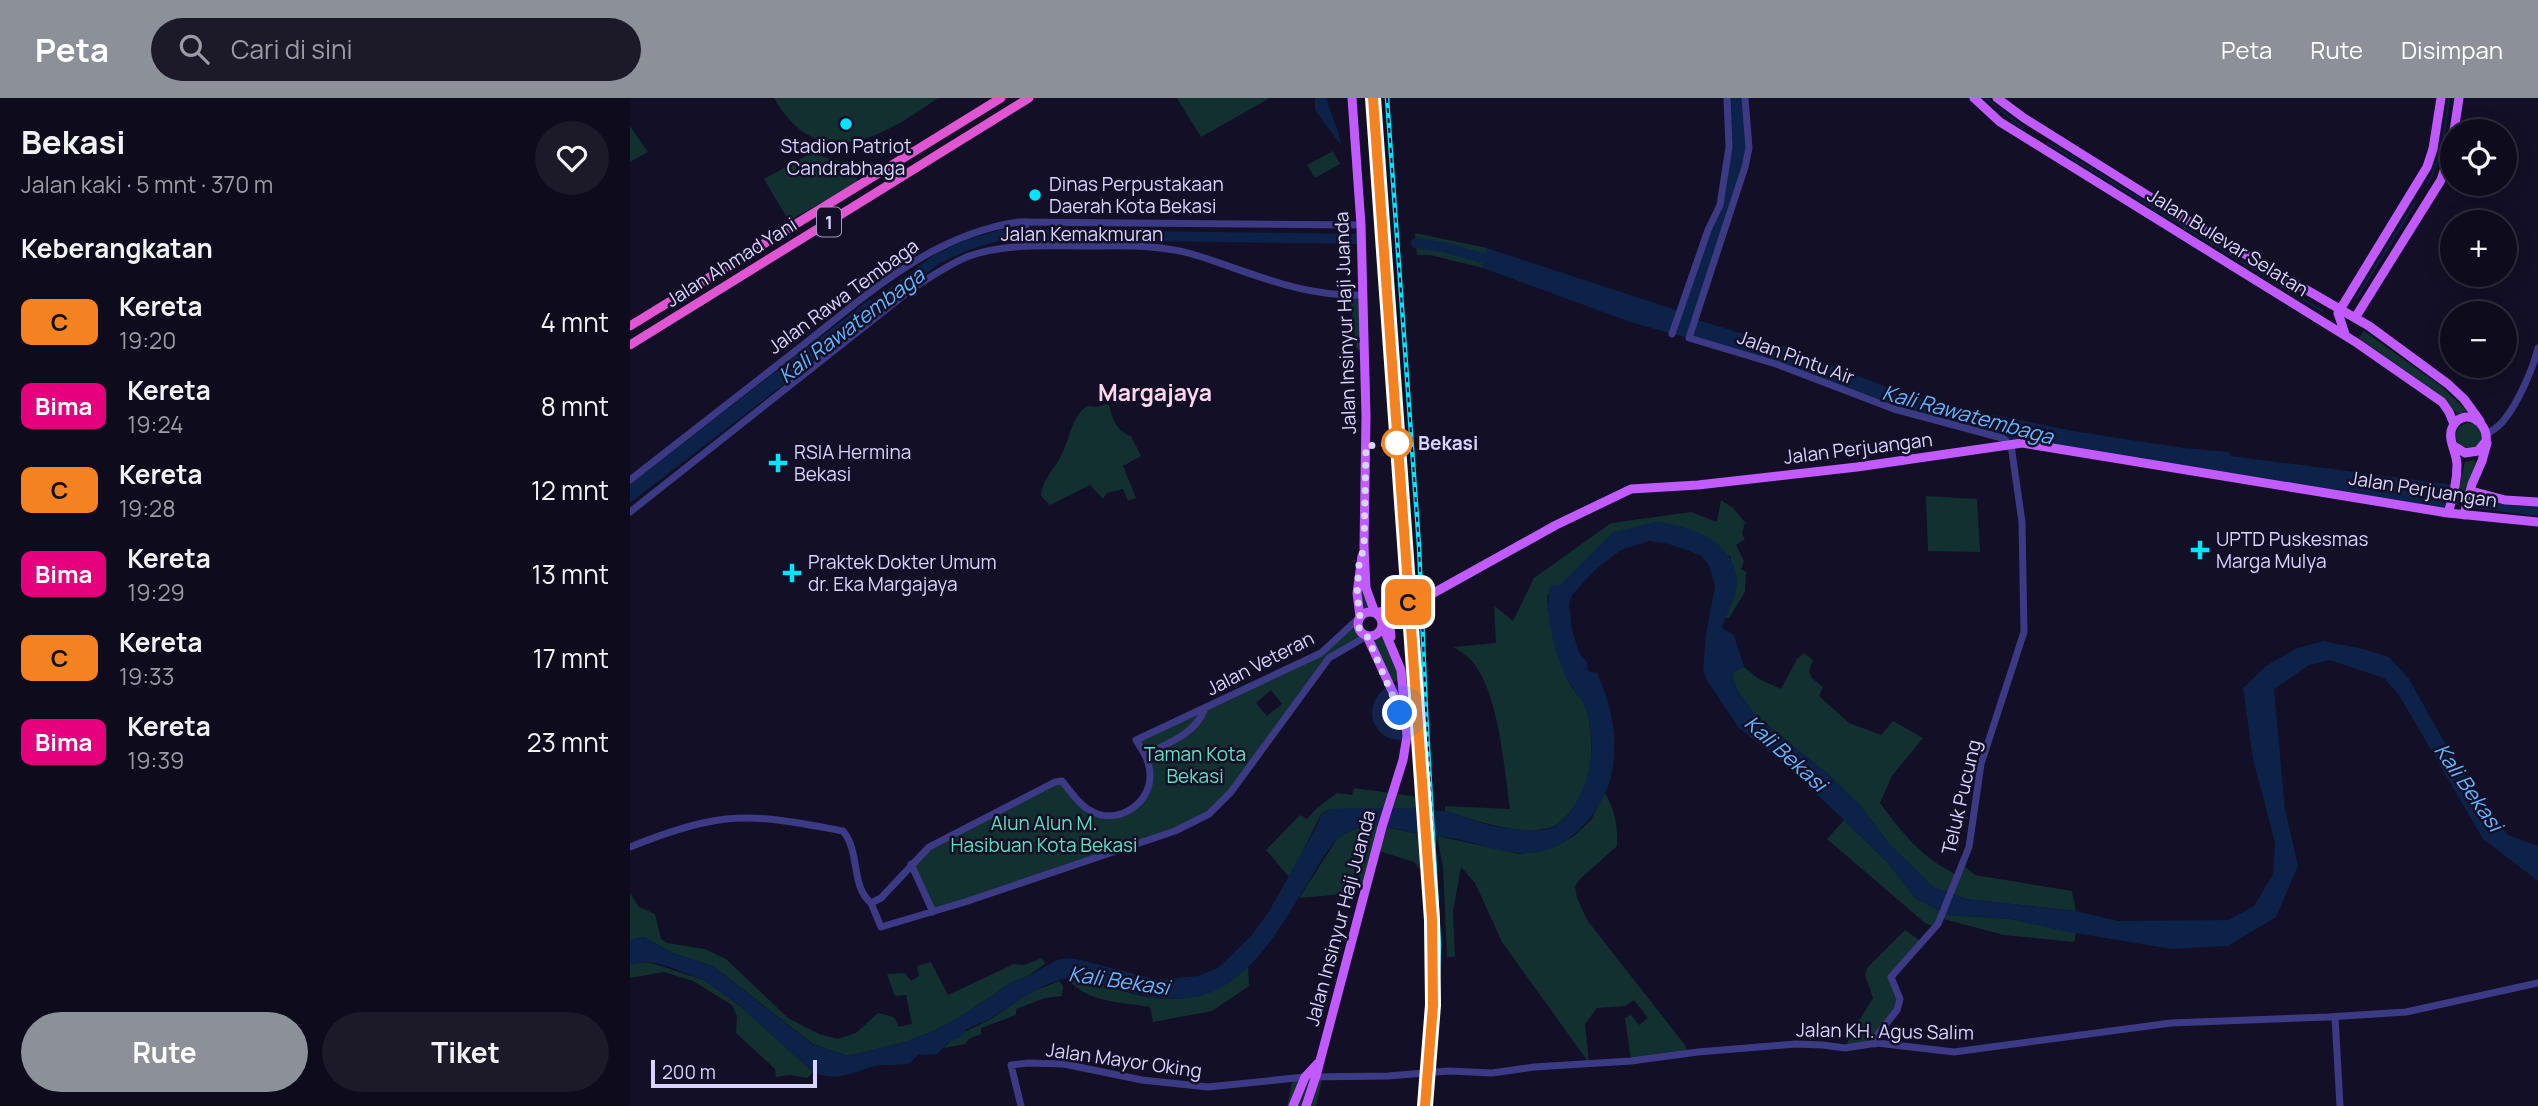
<!DOCTYPE html>
<html lang="id">
<meta charset="utf-8">
<style>
body{margin:0;font-family:Manrope,sans-serif;background:#1c1929;color:#f1f3f6;height:100vh;display:flex;flex-direction:column;font-size:26px;white-space:nowrap}
*{box-sizing:border-box;margin:0}
p{font-size:23px;color:#9b9ba3}
.icon{flex:none;width:38px;height:38px;fill:none;stroke:currentColor;stroke-width:2;stroke-linecap:round;stroke-linejoin:round}
.map{position:relative;flex:1;overflow:hidden}
.drawer{display:flex;flex-direction:column;background:#0e0b1c;width:630px}
.drawer>*{flex:none}
.badge{padding:0 14px;border-radius:10px;font-size:24px;line-height:46px}
.buttons{position:absolute;left:1810px;top:21px;display:grid;gap:14px}
.buttons a{display:grid;place-items:center;width:77px;height:77px;border-radius:50%;background:#0e0b1c;box-shadow:0 4px 18px #0003,0 0 0 2px #2e2b3b;font-size:35px}
.scale{position:absolute;left:21px;bottom:18px;width:166px;box-sizing:border-box;padding-left:7px;border:4px solid #d9d4ff;border-top:0;font-size:19px;line-height:24px;white-space:nowrap;color:#d9d4ff;-webkit-text-stroke:5px #130f26;paint-order:stroke}
.you{position:absolute;width:35px;height:35px;margin:-18px;border:5px solid #fff;border-radius:50%;background:#1a73e8;box-shadow:0 0 0 10px #1a73e833}
.map>.badge{position:absolute;translate:-50% -50%;box-shadow:0 0 0 4px #fff}
h2{padding:0 21px;font-size:26px;line-height:63px}
.round{display:grid;place-items:center;flex:none;width:74px;height:74px;border-radius:37px;background:#1c1929}
.head{display:flex;align-items:center;justify-content:space-between;height:119px;padding:0 21px}
h1{font-size:33px;font-weight:700;line-height:52px}
.button{display:flex;gap:14px;margin-top:auto;padding:14px 21px}
.button a{flex:1;height:80px;border-radius:42px;background:#8c9099;color:#fff;font-size:28px;font-weight:700;line-height:80px;text-align:center}
.button a+a{background:#1c1929;color:#f1f3f6}
ul{padding:0;list-style:none}
li{display:flex;align-items:center;gap:21px;height:84px;padding:0 21px}
li div{flex:1}
li b{display:block;font-size:26px}
li em{font-style:normal}
li .badge{min-width:77px;font-weight:700;text-align:center}
header{display:flex;align-items:center;gap:42px;box-sizing:border-box;height:98px;padding:0 35px;background:#8c9099;color:#fff}
header strong{font-size:33px}
nav{display:flex;gap:38px;margin-inline-start:auto;font-size:24px}
.search{width:490px;height:63px;background:#1c1929;display:flex;align-items:center;gap:18px;box-sizing:border-box;padding:0 24px;border-radius:38px;color:#9b9ba3;font-size:26px}
main{display:flex;flex:1;min-height:0}
.map>svg:first-child{display:block}
.green{fill:#12302f;fill-rule:evenodd}
.water{fill:#0c2248}
.lines{fill:none;stroke-linecap:round;stroke-linejoin:round}
.stream{stroke:#0c2248;stroke-width:2}
.river{stroke:#0c2248;stroke-width:10}
.tertiary{stroke:#3d3a85;stroke-width:7}
.primary{stroke:#c25bff;stroke-width:9}
.trunk{stroke:#e055d1;stroke-width:9}
.rail-casing{stroke:#00e5ff;stroke-width:4.5}
.rail{stroke:#130f26;stroke-width:2;stroke-dasharray:5;stroke-linecap:butt}
.line-casing{stroke:#fff;stroke-width:16}
.line{stroke:#f58220;stroke-width:10}
.walk{stroke:#d9d4ff;stroke-width:7;stroke-dasharray:0 12.6}
.poi-dot{fill:#00e5ff;stroke:#130f26;stroke-width:2.5}
.stop-dot{fill:#fff;stroke:#f58220;stroke-width:3.5}
.labels{text-anchor:middle;dominant-baseline:central;stroke-width:5;stroke-linejoin:round;paint-order:stroke}
.shield{fill:#130f26;stroke:#9e99be;stroke-width:2}
.shield-label{font-size:18px;font-weight:bold;fill:#d9d4ff}
.poi-label{font-size:19px;fill:#d9d4ff;stroke:#130f26;text-anchor:start}
.street-label{font-size:19px;fill:#d9d4ff;stroke:#130f26}
.stop-label{font-size:19px;font-weight:bold;fill:#d9d4ff;stroke:#130f26;text-anchor:start}
.park-label{font-size:19px;fill:#5fe0c0;stroke:#130f26}
.water-label{font-size:21px;font-style:italic;fill:#62b6ff;stroke:#130f26}
.quarter-label{font-size:23px;font-weight:bold;fill:#ffd6f0;stroke:#130f26}
</style>
<header>
<strong>Peta</strong>
<div class="search"><svg class="icon" aria-label="search" viewBox="0 0 24 24"><circle cx="10" cy="10" r="6"/><path d="M15 15l6 6"/></svg>Cari di sini</div>
<nav><a>Peta</a><a>Rute</a><a>Disimpan</a></nav>
</header>
<main>
<section class="drawer">
<div class="head"><div><h1>Bekasi</h1><p>Jalan kaki · 5 mnt · 370 m</p></div><a class="round"><svg class="icon" aria-label="heart" viewBox="0 0 24 24"><path d="M12 20l-8-8c-3-5 5-10 8-4 3-6 11-1 8 4z"/></svg></a></div>
<h2>Keberangkatan</h2>
<ul>
<li><span class="badge" style="background:#f58220;color:#111">C</span><div><b>Kereta</b><p>19:20</p></div><em>4 mnt</em></li>
<li><span class="badge" style="background:#e6007e;color:#fff">Bima</span><div><b>Kereta</b><p>19:24</p></div><em>8 mnt</em></li>
<li><span class="badge" style="background:#f58220;color:#111">C</span><div><b>Kereta</b><p>19:28</p></div><em>12 mnt</em></li>
<li><span class="badge" style="background:#e6007e;color:#fff">Bima</span><div><b>Kereta</b><p>19:29</p></div><em>13 mnt</em></li>
<li><span class="badge" style="background:#f58220;color:#111">C</span><div><b>Kereta</b><p>19:33</p></div><em>17 mnt</em></li>
<li><span class="badge" style="background:#e6007e;color:#fff">Bima</span><div><b>Kereta</b><p>19:39</p></div><em>23 mnt</em></li>
</ul>
<div class="button"><a>Rute</a><a>Tiket</a></div>
</section>
<div class="map">
<svg width="1908" height="1008" viewBox="0 0 1908 1008">
<rect width="100%" height="100%" fill="#130f26"/>
<!-- green -->
<path class="green" d="M144 0H308C252 39 189 78 144 0Z
M547 0H640L571 39Z
M0 28 18 54 0 64Z
M703 53 710 66 685 80 677 67Z
M181 55 212 64H225L227 84 159 123 134 81Z
M785 135 857 150 853 170 800 157H787Z
M720 197H732L734 251 729 252 726 249Z
M1734 233 1811 288 1837 313 1828 316 1804 293 1729 240Z
M476 306 479 307C482 320 487 334 501 338L511 358 493 368 506 400 498 403 493 391 477 395 473 401 460 387 420 407 411 398C412 381 424 372 431 358 439 342 442 318 457 308L468 309Z
M1826 338a13 13 0 1 1 26 0a13 13 0 1 1-26 0Z
M1844 362 1846 365 1836 397 1828 394 1835 364Z
M1296 398 1347 401 1350 454 1298 453Z
M1091 402 1103 410 1115 424 1112 436 1115 441 1106 447 1114 463 1111 471 1116 474 1115 494 1099 520H1095L1107 485 1100 458 1026 424 930 487 917 498C919 528 927 559 940 586 945 596 954 601 957 613 965 647 963 681 943 710 937 718 929 728 919 730 889 738 843 722 815 713V708L880 711C874 670 869 595 842 563 837 557 830 554 824 549L866 545 864 509 867 510 883 523 904 480 981 425 1061 414 1087 424Z
M729 467 742 514 733 517 728 524 729 531 737 538 746 537 750 532 772 581 761 585 737 538 703 556 600 695 567 724 303 814 281 766 299 749 432 683 451 706 479 718 507 707 520 678 506 642 691 555 730 519ZM641 592 652 606 637 618 626 605Z
M1174 555 1183 562 1179 573 1182 580 1193 589 1189 598 1219 625 1251 637 1263 623 1293 640 1262 678 1250 705C1274 737 1291 759 1327 777L1332 766 1345 777 1442 793 1446 813 1336 801 1303 789 1259 746 1230 707 1200 678 1125 617 1107 592 1102 575 1114 569 1129 581 1151 591 1167 561Z
M724 690 790 699 791 712 700 711 691 716 660 780 636 752 670 717 677 721 687 710 707 695 722 697Z
M975 695C985 713 988 727 987 748L949 782 945 789 947 800 957 822 1055 947 1058 955 1001 963 995 920 1001 917 1009 927 1018 920 1004 902 995 908 967 910 955 926 959 965 872 844 845 785 831 769 823 814 825 859H817L813 769 807 738 890 756 925 749 944 738 961 722Z
M1214 722 1258 765 1285 800 1318 817 1381 821 1446 835 1444 844 1374 837 1310 820 1305 829 1295 825 1197 741Z
M747 727 792 737V774L784 764 746 752 737 785 718 781 713 796 669 800 709 738 732 728Z
M0 795 9 809 25 816 31 841 37 845 75 851 96 861 158 920 189 936 208 941 226 935 248 915 264 919 269 929 282 926 276 897 265 898 257 876 275 875 281 883 289 878 287 868 301 864 318 897 384 866 394 867 412 860 415 866 396 879 384 883 333 917 304 933 275 944 218 958 183 946 83 868 42 855 14 839 0 842Z
M1275 832 1292 844 1264 874 1270 901 1245 946 1215 950 1224 931 1243 900 1235 877 1237 870Z
M18 864 74 882 110 908 183 974 177 980 160 977 146 979 145 971 106 935 107 918 102 907 63 883 34 874 0 880V866Z
M618 868 619 888 582 913 523 924 520 909C492 904 456 905 437 880 464 882 487 893 512 898 552 907 589 896 618 868Z
M429 883 433 888 432 898 415 900 386 911V917L351 930V936L339 941 335 946 314 950C324 937 346 929 361 921 372 915 382 906 393 899 404 892 418 888 429 883Z
M693 978 686 1008H657L663 980Z"/>
<!-- water -->
<path class="water" d="M685 0H697C699 15 711 34 710 46L685 12Z
M1097 0H1115L1119 50 1065 221 1155 249 1269 294 1322 308 1443 333 1554 350 1599 354 1601 358 1825 387 1818 415 1372 340 1264 311 1101 252 1000 224 853 170 857 150 1049 213 1088 112 1098 68Z
M240 201 249 213 0 405V386Z
M1844 400 1884 408H1908V418L1842 410Z
M1026 424C1059 427 1105 443 1107 483 1107 499 1096 516 1092 530L1104 537 1114 569 1102 575 1107 592 1125 617 1200 678 1230 707 1259 746 1303 789 1336 801 1446 813 1488 823 1598 822 1624 808 1643 776 1645 745 1623 661 1613 590 1636 568 1665 551 1693 543 1733 551 1759 559 1779 581 1821 656 1878 737 1908 748V783L1853 741 1769 597 1754 580 1700 562 1679 567 1644 591 1655 711 1668 768 1646 819 1598 848 1541 851 1433 833 1381 821 1318 817 1285 800 1258 765 1217 725 1157 668 1109 630 1077 582 1073 572 1076 536 1085 488 1078 465 1070 457 1039 446 1019 443 991 452 967 470 942 497 939 507 942 532 949 554 957 564 958 573 967 575C985 614 993 662 972 702 955 732 926 759 888 755 867 753 846 745 826 741 812 738 798 738 784 735 763 731 742 722 722 732 701 741 690 765 679 783 655 821 632 866 592 889 555 910 513 899 474 887 463 884 450 879 438 880 414 883 384 907 363 919 356 924 347 926 339 930 332 935 339 932 332 938 328 941 322 941 318 945 314 948 312 952 307 956L288 957 280 965C269 968 256 966 245 968 221 974 210 985 183 974L110 908 74 882 34 867 18 864 0 866V842L14 839 42 855 83 868 182 946 218 958 275 944 304 933 333 917 384 883 396 879 427 862 438 860 451 862 528 882 568 878 588 870 621 838 638 815 688 726 691 717 700 711C737 710 776 708 812 713 824 714 836 720 848 724 864 729 906 736 922 730 929 727 937 719 941 713 962 682 967 646 956 611 953 601 947 597 942 589 927 568 912 511 921 487H930L983 434Z"/>
<g class="lines">
<!-- stream -->
<path class="stream" d="M1356 0 1393 30
M1418 45 1692 213
M1798 85C1813 58 1815 30 1819 0
M1727 199 1785 105"/>
<!-- river -->
<path class="river" d="M786 145 813 149 867 164
M234 215 307 161 337 147 374 136 726 141
M1815 400 1856 406"/>
<!-- tertiary -->
<path class="tertiary" d="M1115 0 1119 50 1115 69 1059 240 1146 266 1264 311 1372 340 1381 347 1392 424 1394 534 1351 666 1339 749 1308 826 1261 879 1270 901 1267 912 1245 940V946
M395 124 397 148
M1042 236 1078 132 1090 107 1099 49 1097 0
M1857 336C1863 332 1870 328 1874 322 1888 305 1903 271 1908 250
M0 382C58 337 116 292 173 247 239 195 303 136 389 124L731 127
M0 414 283 190C301 179 319 166 339 158 377 145 416 148 456 148 492 148 527 146 562 156 621 174 669 199 732 197
M515 657C538 645 566 636 575 610
M0 749C25 739 51 729 78 724 122 714 169 725 213 733 231 755 220 787 241 805
M281 766 303 814
M241 805 251 800 299 749 425 684 432 683C441 694 450 708 463 714 488 727 521 705 520 677 520 663 513 653 506 642L691 555 730 519
M241 805 251 829 335 804 545 733 579 716 601 694 699 560 737 538
M1705 919 1710 1008
M391 1008 381 967 398 965 434 966 512 982 578 989 675 979 758 978 819 973 862 975 904 969 1001 963 1068 954 1165 946 1193 947 1215 950 1247 945 1324 954 1541 925 1698 919 1776 914 1908 885"/>
<!-- primary -->
<path class="primary" d="M722 0 731 127 736 318 734 449 736 490 745 515 782 507 926 427 1001 391 1068 387 1227 369 1392 345 1818 415 1908 424
M1344 0 1370 24 1727 245 1812 304 1819 314 1824 326
M1367 0 1394 20 1568 129 1739 228 1818 286 1834 301 1850 323
M1824 33 1829 0
M1725 220 1811 82 1822 49
M1715 236 1708 215 1797 69 1803 51 1811 0
M1841 393 1875 402 1908 404
M1818 415C1823 400 1827 382 1827 367 1827 355 1817 341 1822 330 1832 308 1859 323 1856 343L1848 353 1835 355 1824 348
M1834 417 1842 386 1852 363 1857 345
M728 526a12 12 0 1 1 24 0a12 12 0 1 1-24 0Z
M730 519 727 495 732 458
M759 520 761 539
M737 538 765 599 771 620
M663 1008 675 979 688 965
M676 1008 686 978 752 729 773 662 777 638 771 572 752 527"/>
<!-- trunk -->
<path class="trunk" d="M0 228 371 0
M0 247 399 0"/>
<defs>
<path id="rail" d="M743 0 785 586
M757 0 789 448 796 613 809 847 806 928 796 1008
M781 578 798 809"/>
</defs>
<!-- rail casing -->
<use href="#rail" class="rail-casing"/>
<!-- rail -->
<use href="#rail" class="rail"/>
</g>
<g class="lines">
<defs>
<path id="line" d="M743 0 802 822 803 907 795 1008"/>
</defs>
<!-- line casing -->
<use href="#line" class="line-casing"/>
<!-- line -->
<use href="#line" class="line"/>
<!-- walk -->
<path class="walk" d="M767 345 736 348 734 449 729 467 727 495 730 519 729 531 737 538 770 615"/>
</g>
<!-- markers -->
<g class="poi-dot">
<circle cx="216" cy="26" r="7"/>
<circle cx="405" cy="97" r="7"/>
<path d="M144.5 354.5h7v7h7v7h-7v7h-7v-7h-7v-7h7z"/>
<path d="M1566.5 441.5h7v7h7v7h-7v7h-7v-7h-7v-7h7z"/>
<path d="M158.5 464.5h7v7h7v7h-7v7h-7v-7h-7v-7h7z"/>
</g>
<circle class="stop-dot" cx="767" cy="345" r="14"/>
<g class="labels">
<!-- shield labels -->
<rect class="shield" x="187" y="109.5" width="24" height="29" rx="5"/>
<g class="shield-label">
<text x="199" y="124">1</text>
</g>
<!-- poi labels -->
<g class="poi-label">
<text x="216" y="48" text-anchor="middle">Stadion Patriot<tspan x="216" dy="22">Candrabhaga</tspan></text>
<text x="419" y="86">Dinas Perpustakaan<tspan x="419" dy="22">Daerah Kota Bekasi</tspan></text>
<text x="164" y="354">RSIA Hermina<tspan x="164" dy="22">Bekasi</tspan></text>
<text x="1586" y="441">UPTD Puskesmas<tspan x="1586" dy="22">Marga Mulya</tspan></text>
<text x="178" y="464">Praktek Dokter Umum<tspan x="178" dy="22">dr. Eka Margajaya</tspan></text>
</g>
<!-- street labels -->
<g class="street-label">
<text x="452" y="136">Jalan Kemakmuran</text>
<text transform="translate(1598 144) rotate(32)">Jalan Bulevar Selatan</text>
<text transform="translate(101 164) rotate(-32)">Jalan Ahmad Yani</text>
<text transform="translate(213 198) rotate(-36)">Jalan Rawa Tembaga</text>
<text transform="translate(715 225) rotate(-92)">Jalan Insinyur Haji Juanda</text>
<text transform="translate(1166 259) rotate(20)">Jalan Pintu Air</text>
<text transform="translate(1228 350) rotate(-7)">Jalan Perjuangan</text>
<text transform="translate(1793 391) rotate(9)">Jalan Perjuangan</text>
<text transform="translate(630 565) rotate(-27)">Jalan Veteran</text>
<text transform="translate(1331 699) rotate(-77)">Teluk Pucung</text>
<text transform="translate(710 820) rotate(-75)">Jalan Insinyur Haji Juanda</text>
<text transform="translate(1255 933) rotate(1)">Jalan KH. Agus Salim</text>
<text transform="translate(494 962) rotate(8)">Jalan Mayor Oking</text>
</g>
<!-- stop labels -->
<g class="stop-label">
<text x="788" y="345">Bekasi</text>
</g>
<!-- park labels -->
<g class="park-label">
<text x="565" y="656">Taman Kota<tspan x="565" dy="22">Bekasi</tspan></text>
<text x="414" y="725">Alun Alun M.<tspan x="414" dy="22">Hasibuan Kota Bekasi</tspan></text>
</g>
<!-- water labels -->
<g class="water-label">
<text transform="translate(221 227) rotate(-37)">Kali Rawatembaga</text>
<text transform="translate(1338 316) rotate(15)">Kali Rawatembaga</text>
<text transform="translate(1156 655) rotate(42)">Kali Bekasi</text>
<text transform="translate(1839 689) rotate(55)">Kali Bekasi</text>
<text transform="translate(489 882) rotate(8)">Kali Bekasi</text>
</g>
<!-- quarter labels -->
<g class="quarter-label">
<text x="525" y="294">Margajaya</text>
</g>
</g>
</svg>
<div class="buttons">
<a><svg class="icon" aria-label="locate" viewBox="0 0 24 24"><circle cx="12" cy="12" r="6"/><path d="M12 2v4M12 18v4M2 12h4M18 12h4"/></svg></a>
<a>+</a>
<a>−</a>
</div>
<div class="scale">200 m</div>
<div class="you" style="left:770px;top:615px"></div>
<b class="badge" style="left:778px;top:504px;background:#f58220;color:#111">C</b>
</div>
</main>
